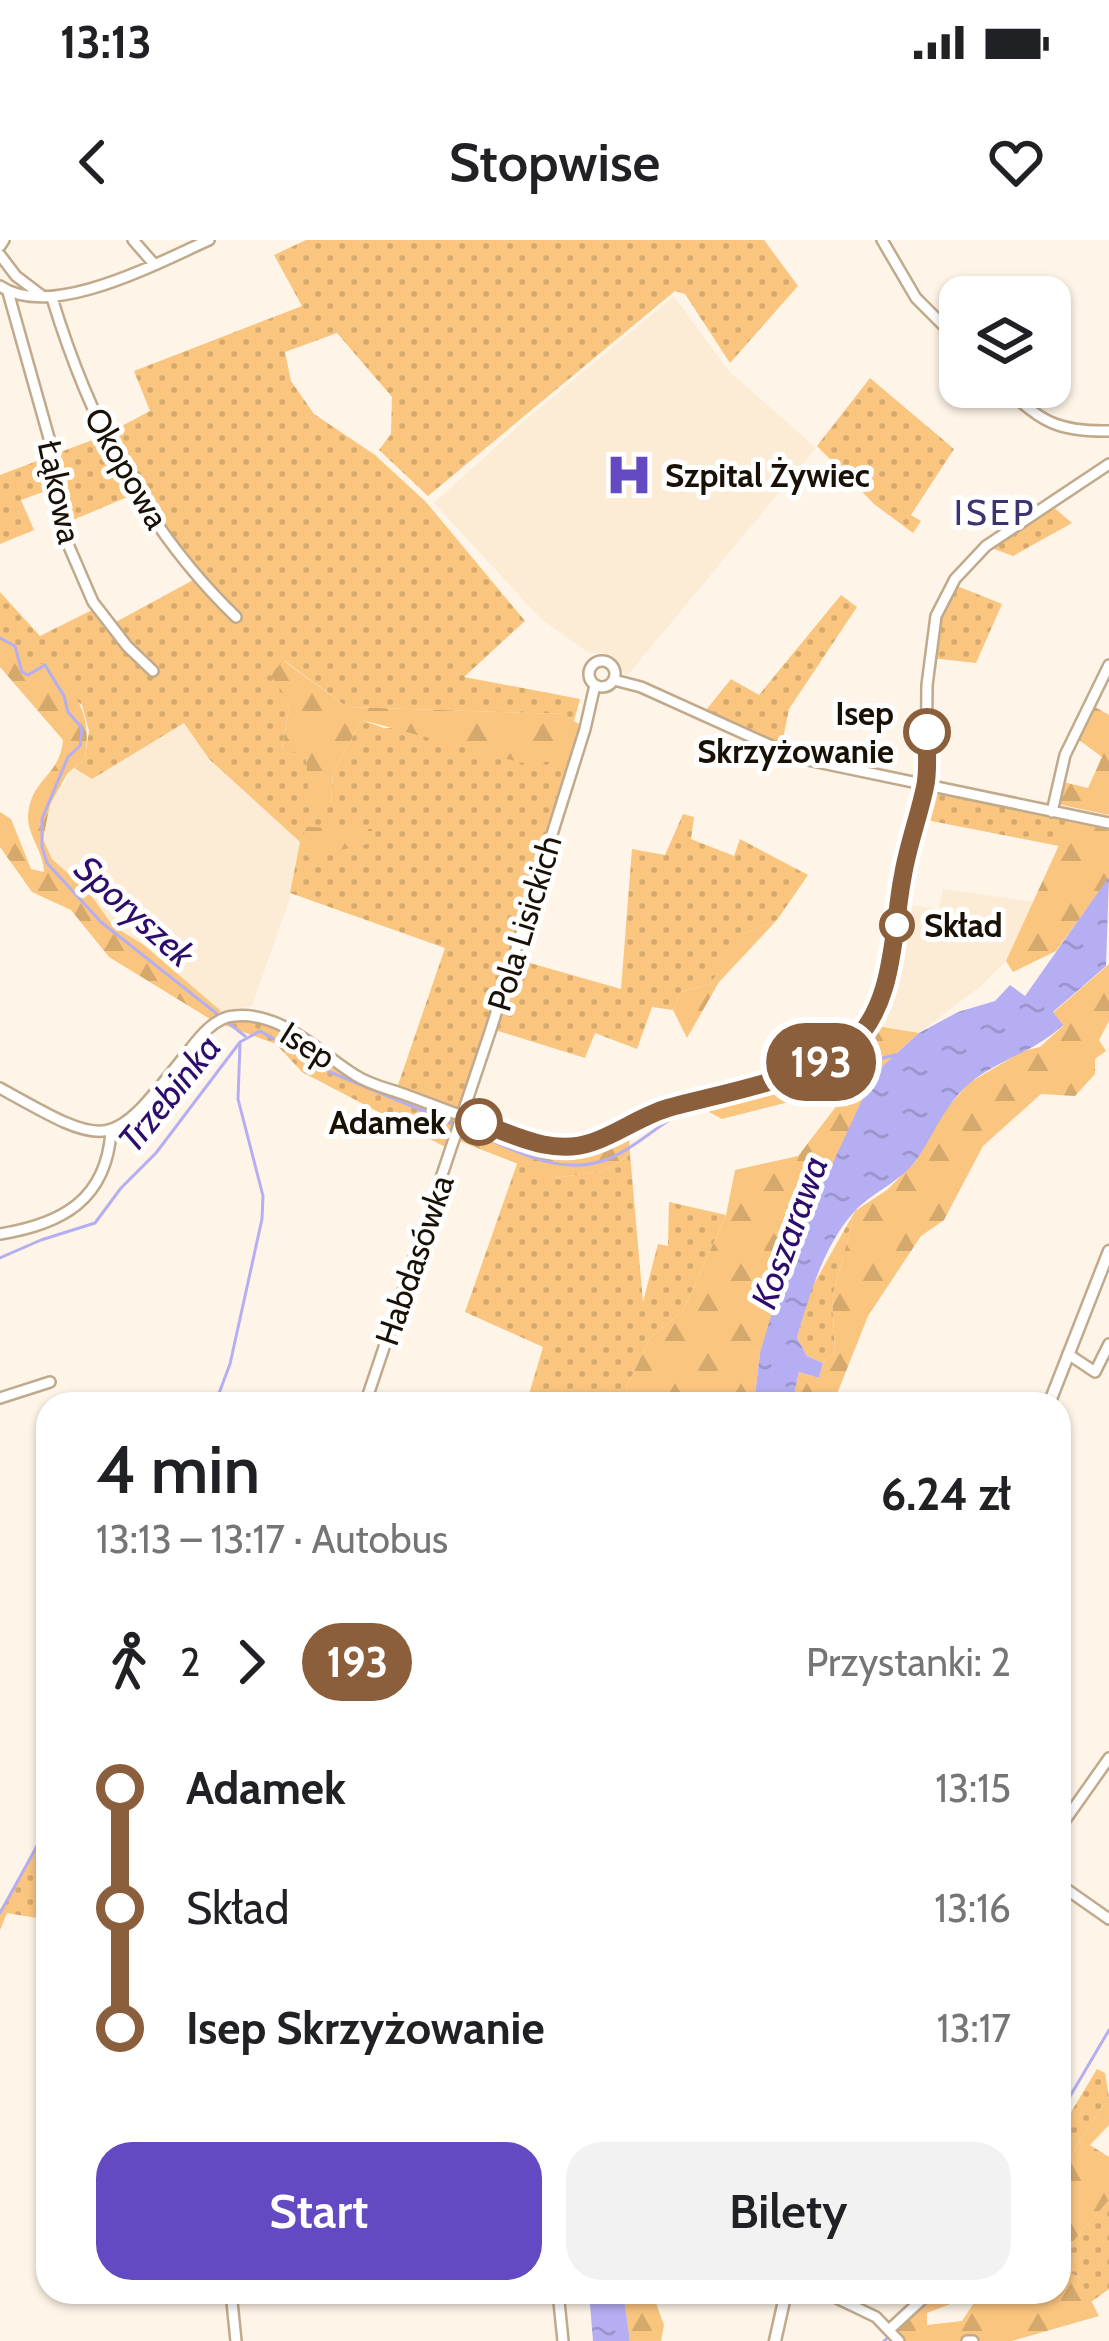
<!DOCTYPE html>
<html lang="pl">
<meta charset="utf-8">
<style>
body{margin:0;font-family:Cabin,sans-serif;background:#f2f2f2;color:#202124;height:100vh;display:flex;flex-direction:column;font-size:45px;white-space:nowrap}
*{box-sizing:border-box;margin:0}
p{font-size:39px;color:#757577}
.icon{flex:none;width:66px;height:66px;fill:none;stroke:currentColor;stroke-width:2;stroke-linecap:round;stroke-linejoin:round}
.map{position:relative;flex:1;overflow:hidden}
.details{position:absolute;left:36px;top:1152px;width:1035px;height:912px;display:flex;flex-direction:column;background:#fff;border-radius:36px;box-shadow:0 3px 9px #0004}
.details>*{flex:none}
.badge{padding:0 24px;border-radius:39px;font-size:42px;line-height:78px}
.tools{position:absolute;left:939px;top:36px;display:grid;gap:24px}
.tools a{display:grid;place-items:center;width:132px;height:132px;border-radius:24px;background:#fff;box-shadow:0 3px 9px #0004;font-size:60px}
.map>.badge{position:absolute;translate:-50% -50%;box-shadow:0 0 0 6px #fff}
.legs{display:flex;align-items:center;gap:18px;height:132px;padding:0 60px;font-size:39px}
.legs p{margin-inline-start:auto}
.headline{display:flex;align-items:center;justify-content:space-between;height:204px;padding:0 60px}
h1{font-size:66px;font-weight:600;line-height:90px}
.cta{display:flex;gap:24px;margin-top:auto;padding:24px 60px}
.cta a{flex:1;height:138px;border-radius:36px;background:#644ac2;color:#fff;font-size:48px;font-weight:600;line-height:138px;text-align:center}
.cta a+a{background:#f2f2f2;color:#202124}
ul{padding:0 60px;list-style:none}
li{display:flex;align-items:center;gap:42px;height:120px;font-size:45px}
li i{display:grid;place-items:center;width:18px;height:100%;margin:0 15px;background:currentColor}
li i::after{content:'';width:30px;height:30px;margin:-15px;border:9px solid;border-radius:50%;background:#fff}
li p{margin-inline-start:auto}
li:first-child i{background:linear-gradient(#0000 50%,currentColor 0)}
li:last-child i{background:linear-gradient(currentColor 50%,#0000 0)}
.status{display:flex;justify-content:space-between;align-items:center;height:84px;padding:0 60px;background:#fff;direction:ltr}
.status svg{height:33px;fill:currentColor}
header{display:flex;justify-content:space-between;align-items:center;height:156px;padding:0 60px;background:#fff;font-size:54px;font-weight:600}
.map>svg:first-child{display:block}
.built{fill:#fdecd5}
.grass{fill:url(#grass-dots)}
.forest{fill:url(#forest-firs)}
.water{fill:url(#water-ripples)}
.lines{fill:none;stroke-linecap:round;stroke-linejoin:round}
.stream{stroke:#b5aef2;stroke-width:3}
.minor-casing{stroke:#c1aa8c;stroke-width:14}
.major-casing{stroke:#c1aa8c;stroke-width:15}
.minor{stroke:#fff;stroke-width:9}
.major{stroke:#fff;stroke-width:10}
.line-1-casing{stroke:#fff;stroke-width:27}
.line-1{stroke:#8b5e3c;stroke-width:18}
.stop-1-dot{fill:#fff;stroke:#8b5e3c;stroke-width:6}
.labels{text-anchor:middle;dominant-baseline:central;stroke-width:10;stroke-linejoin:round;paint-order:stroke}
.street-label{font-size:33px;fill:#191106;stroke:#fff}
.poi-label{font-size:33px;font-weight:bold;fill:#191106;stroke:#fff;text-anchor:start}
.stop-label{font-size:33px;font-weight:bold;fill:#191106;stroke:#fff;text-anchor:end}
.neighbourhood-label{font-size:36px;letter-spacing:3px;fill:#3d336f;stroke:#fff}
.water-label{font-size:36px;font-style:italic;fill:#2e0c6e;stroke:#fff}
</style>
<div class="status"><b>13:13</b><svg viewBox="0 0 49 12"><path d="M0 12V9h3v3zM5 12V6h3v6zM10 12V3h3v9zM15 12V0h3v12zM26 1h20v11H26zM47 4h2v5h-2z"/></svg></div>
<header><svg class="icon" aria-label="back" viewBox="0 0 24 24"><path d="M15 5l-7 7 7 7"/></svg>Stopwise<svg class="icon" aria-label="heart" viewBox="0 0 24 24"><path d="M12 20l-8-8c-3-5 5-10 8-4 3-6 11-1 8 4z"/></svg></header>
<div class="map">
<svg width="1109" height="2101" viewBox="0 0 1109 2101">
<defs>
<pattern id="grass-dots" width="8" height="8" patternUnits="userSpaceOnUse" patternTransform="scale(3)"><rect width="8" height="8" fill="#f9c57f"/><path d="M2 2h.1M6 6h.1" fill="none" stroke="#d5a86c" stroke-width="1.8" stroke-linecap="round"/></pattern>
<pattern id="forest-firs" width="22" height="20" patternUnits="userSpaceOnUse" patternTransform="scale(3)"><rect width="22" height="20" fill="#f9c57f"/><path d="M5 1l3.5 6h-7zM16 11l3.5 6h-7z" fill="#d5a86c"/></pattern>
<pattern id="water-ripples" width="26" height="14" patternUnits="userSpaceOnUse" patternTransform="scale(3)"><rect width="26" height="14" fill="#b5aef2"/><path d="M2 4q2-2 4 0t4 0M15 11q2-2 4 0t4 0" fill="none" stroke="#9b95ce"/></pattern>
</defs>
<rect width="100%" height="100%" fill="#fef5e8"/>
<!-- built -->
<path class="built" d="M674 56 728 130 816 208 627 436 603 413H589L541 379 434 263 524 181Z
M184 482 209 519 300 602 289 661 252 766 221 771 144 705 113 686 89 652 52 619 43 599 50 565 74 528 92 539Z
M943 649 1035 662 1006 721 981 746 919 793 871 785 898 711 904 664 939 669Z"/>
<!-- grass -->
<path class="grass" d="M306 0H764L798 46 730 123 685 54 675 51 428 256 379 210 391 194 392 157 337 93 285 112 291 141 314 174 375 215 426 262 525 381 464 437 580 459 574 481 562 474 347 467 285 421 290 463 282 508 306 515 310 563 331 565 333 532 362 480 384 488 582 486 516 719 621 749 632 609 665 615 683 574 694 577 691 599 734 616 740 599 808 635 777 680 746 693 710 744 681 752 673 770 652 767 637 809 595 793 585 818 495 790 451 910 302 832 276 804 216 782C273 760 314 815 360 839 371 844 384 847 396 851L445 708 290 653 300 602 209 519 184 483 92 539 74 528 85 518 89 491 82 465 27 425 0 392V352L40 396 94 369 157 431 114 383 195 339 105 195 150 171 134 131 302 66 274 15Z
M870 138 954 209 911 275 921 281 913 293 874 264 817 206Z
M103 196 137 253 61 285 54 248 21 260 34 290 0 304V235Z
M1051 265 1072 283 1013 316 986 306Z
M952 344 1002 364 976 423 931 418 936 376Z
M841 355 857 367 789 469 782 504 773 506 702 475 731 439 759 455Z
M926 545 1070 581 1059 606 921 579Z
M630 914 643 1062 658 1004 668 1006 669 962 726 975 683 1071 650 1098 628 1144 625 1164 527 1161 543 1107 465 1072 518 921 554 938 604 931Z
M855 971 832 1058 835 1112 823 1123 807 1116 797 1098 811 1049Z
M48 1588V1680L7 1673 0 1690V1670Z
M1097 1829 1105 1833 1109 1857 1059 1933V1892Z
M1109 1960V2049L1091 2062 1079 2037 1059 2029V2018Z"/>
<!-- forest -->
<path class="forest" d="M0 392 27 424H51C78 459 92 472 85 518L67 534 50 565 43 599 52 619 89 652 113 686 144 705 221 771 210 779 109 717 71 670 32 652 0 607V572L11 579 31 629 44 632C44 613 28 596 28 577 30 538 60 537 63 500L0 427Z
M284 421 347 467 563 474 582 486 571 517 530 525 362 480 333 532 331 566 309 563 306 515 282 509 290 463 270 434Z
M1095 467 1109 475V575L1057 564 1059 541 1088 548 1102 517 1079 500Z
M1070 581 1109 590V637L1105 644 1056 711 1013 732 1006 721Z
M307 587 372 589V603L308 617 300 602Z
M777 680 719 742 687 798 673 770 681 752 710 744 719 731 723 717 746 693Z
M1109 724V781L1099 800 1106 811 1095 819V834L1075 856 1041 854 983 906 944 980 921 996 868 1076 833 1164H792L799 1132 819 1138 823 1123 835 1112 832 1058 855 971 887 950 916 921 940 876 969 843 1023 811 1040 807 1063 786 1053 773Z
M871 785 919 793 874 834 760 1113 754 1164H625L628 1144 650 1098 683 1071 726 975 735 930 798 916 845 855 797 860 722 879 709 872 708 862 853 813Z
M466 882 563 914 594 907 629 891 630 914 604 931 554 938 457 900Z
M1109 1857V1885L1090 1905 1109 1917V1960L1059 2018V1933Z
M1059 2029 1079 2037 1099 2076 1012 2101H901L893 2090 932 2052H962L956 2062 927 2073V2085L962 2081 981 2052H1059Z
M623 2052H645L646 2059 656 2063 664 2085 661 2101H630Z"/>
<!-- water -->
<path class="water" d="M1109 637 1106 726 1053 772 1063 785C1035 812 999 819 970 843 945 864 935 893 917 919 901 942 872 952 854 972 824 1005 809 1056 797 1098L807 1116 823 1123 819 1138 799 1132 792 1164H754L760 1113 788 1020 874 834 919 793 958 772 995 761 1010 745 1025 756Z
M589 2052H623L630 2101H593Z"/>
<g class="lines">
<!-- stream -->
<path class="stream" d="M0 398 15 406 22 432 28 435 45 425 64 456 68 472 82 488 80 506 68 517 42 579V607L47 623 101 682 245 796
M845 828 895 815
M463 888C507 906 558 939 608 919 636 908 655 886 681 874L840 829
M0 1018 41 1000 95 983 121 948 156 913 240 802 260 791 330 832 452 883
M215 1164 230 1124 262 979 263 956 238 859 240 804
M0 1673 48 1586
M1059 1875 1109 1790
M884 2101 939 2052"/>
<defs>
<path id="minor" d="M133 0 154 24
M882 0 916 58 960 102
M0 6 4 0
M0 15 16 36 41 55
M0 46C51 81 159 22 209 0
M8 52 49 198 64 295 93 362 127 406 153 431
M52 58C89 179 144 288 236 377
M1005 147C1040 182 1059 192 1109 191
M589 434a13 13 0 1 1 26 0a13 13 0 1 1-26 0Z
M614 440 641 447 798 518 1109 583
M1052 572 1065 515 1109 425
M0 848C114 912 110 910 191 808 201 795 216 777 234 776 282 771 318 812 355 835 370 845 390 849 406 855 449 871 492 887 535 904L561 908 593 902 639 878 764 843 831 818 851 805 867 785 894 711 901 641 926 545 927 445 936 376 955 339 986 306 1109 224
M0 994C62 984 106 960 111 892
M1068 1114 1095 1132 1109 1104
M0 1158 50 1142
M365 1164 491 789 585 489 595 445
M930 1164H933
M1059 1589 1109 1518
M1059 1644 1109 1679
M231 2052 236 2101
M558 2052 563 2101
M824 2052 876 2077 899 2101
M890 2089 930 2052
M967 2101H973"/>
<path id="major" d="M1049 1164 1109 1011
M775 2101 786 2052"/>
</defs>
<!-- minor casing -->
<use href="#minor" class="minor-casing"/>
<!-- major casing -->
<use href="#major" class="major-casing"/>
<!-- minor -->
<use href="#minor" class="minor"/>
<!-- major -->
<use href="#major" class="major"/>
</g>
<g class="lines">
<defs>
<path id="line-1" d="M479 882C516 896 553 916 593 902 619 893 641 876 668 868 717 854 811 838 849 806 896 766 892 690 903 635 908 605 919 576 925 547 929 530 926 509 927 492"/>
</defs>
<!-- line-1 casing -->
<use href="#line-1" class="line-1-casing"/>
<!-- line-1 -->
<use href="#line-1" class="line-1"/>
</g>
<!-- icons -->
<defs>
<symbol id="hospital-bare" viewBox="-9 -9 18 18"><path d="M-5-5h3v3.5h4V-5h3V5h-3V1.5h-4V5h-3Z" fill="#644ac2" stroke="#fff" stroke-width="2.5" paint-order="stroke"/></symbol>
</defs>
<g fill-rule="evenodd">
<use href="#hospital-bare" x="596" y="202" width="66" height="66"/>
</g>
<!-- markers -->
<g class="stop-1-dot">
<circle cx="927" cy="492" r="21"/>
<circle cx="897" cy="685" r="15"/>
<circle cx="479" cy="882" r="21"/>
</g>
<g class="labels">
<!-- street labels -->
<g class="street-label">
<text transform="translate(127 228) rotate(60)">Okopowa</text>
<text transform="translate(60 252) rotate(78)">Łąkowa</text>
<text transform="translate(524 683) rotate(-73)">Pola Lisickich</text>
<text transform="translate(308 805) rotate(32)">Isep</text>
<text transform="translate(414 1020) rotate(-71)">Habdasówka</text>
</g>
<!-- poi labels -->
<g class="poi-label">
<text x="665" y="235">Szpital Żywiec</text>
</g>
<!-- stop labels -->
<g class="stop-label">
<text x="894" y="473">Isep<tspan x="894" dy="38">Skrzyżowanie</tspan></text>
<text x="924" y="685" text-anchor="start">Skład</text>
<text x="446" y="882">Adamek</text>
</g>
<!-- neighbourhood labels -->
<g class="neighbourhood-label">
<text x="995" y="272">ISEP</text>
</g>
<!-- water labels -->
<g class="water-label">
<text transform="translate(135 671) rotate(42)">Sporyszek</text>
<text transform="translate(169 853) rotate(-51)">Trzebinka</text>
<text transform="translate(789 992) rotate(-70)">Koszarawa</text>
</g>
</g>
</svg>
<div class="tools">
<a><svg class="icon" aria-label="layers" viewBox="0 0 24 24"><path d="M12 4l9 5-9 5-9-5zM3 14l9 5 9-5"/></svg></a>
</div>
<b class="badge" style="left:821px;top:822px;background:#8b5e3c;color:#fff">193</b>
<section class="details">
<div class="headline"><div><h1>4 min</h1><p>13:13 – 13:17 · Autobus</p></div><b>6.24 zł</b></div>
<div class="legs"><svg class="icon" aria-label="walk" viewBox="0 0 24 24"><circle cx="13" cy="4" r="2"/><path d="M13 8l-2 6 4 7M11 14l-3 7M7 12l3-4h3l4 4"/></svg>2<svg class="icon" aria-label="forward" viewBox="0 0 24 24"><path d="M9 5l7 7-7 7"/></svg><b class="badge" style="background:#8b5e3c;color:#fff">193</b><p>Przystanki: 2</p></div>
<ul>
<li><i style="color:#8b5e3c"></i><b>Adamek</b><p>13:15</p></li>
<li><i style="color:#8b5e3c"></i><span>Skład</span><p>13:16</p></li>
<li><i style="color:#8b5e3c"></i><b>Isep Skrzyżowanie</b><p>13:17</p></li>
</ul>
<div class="cta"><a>Start</a><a>Bilety</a></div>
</section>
</div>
